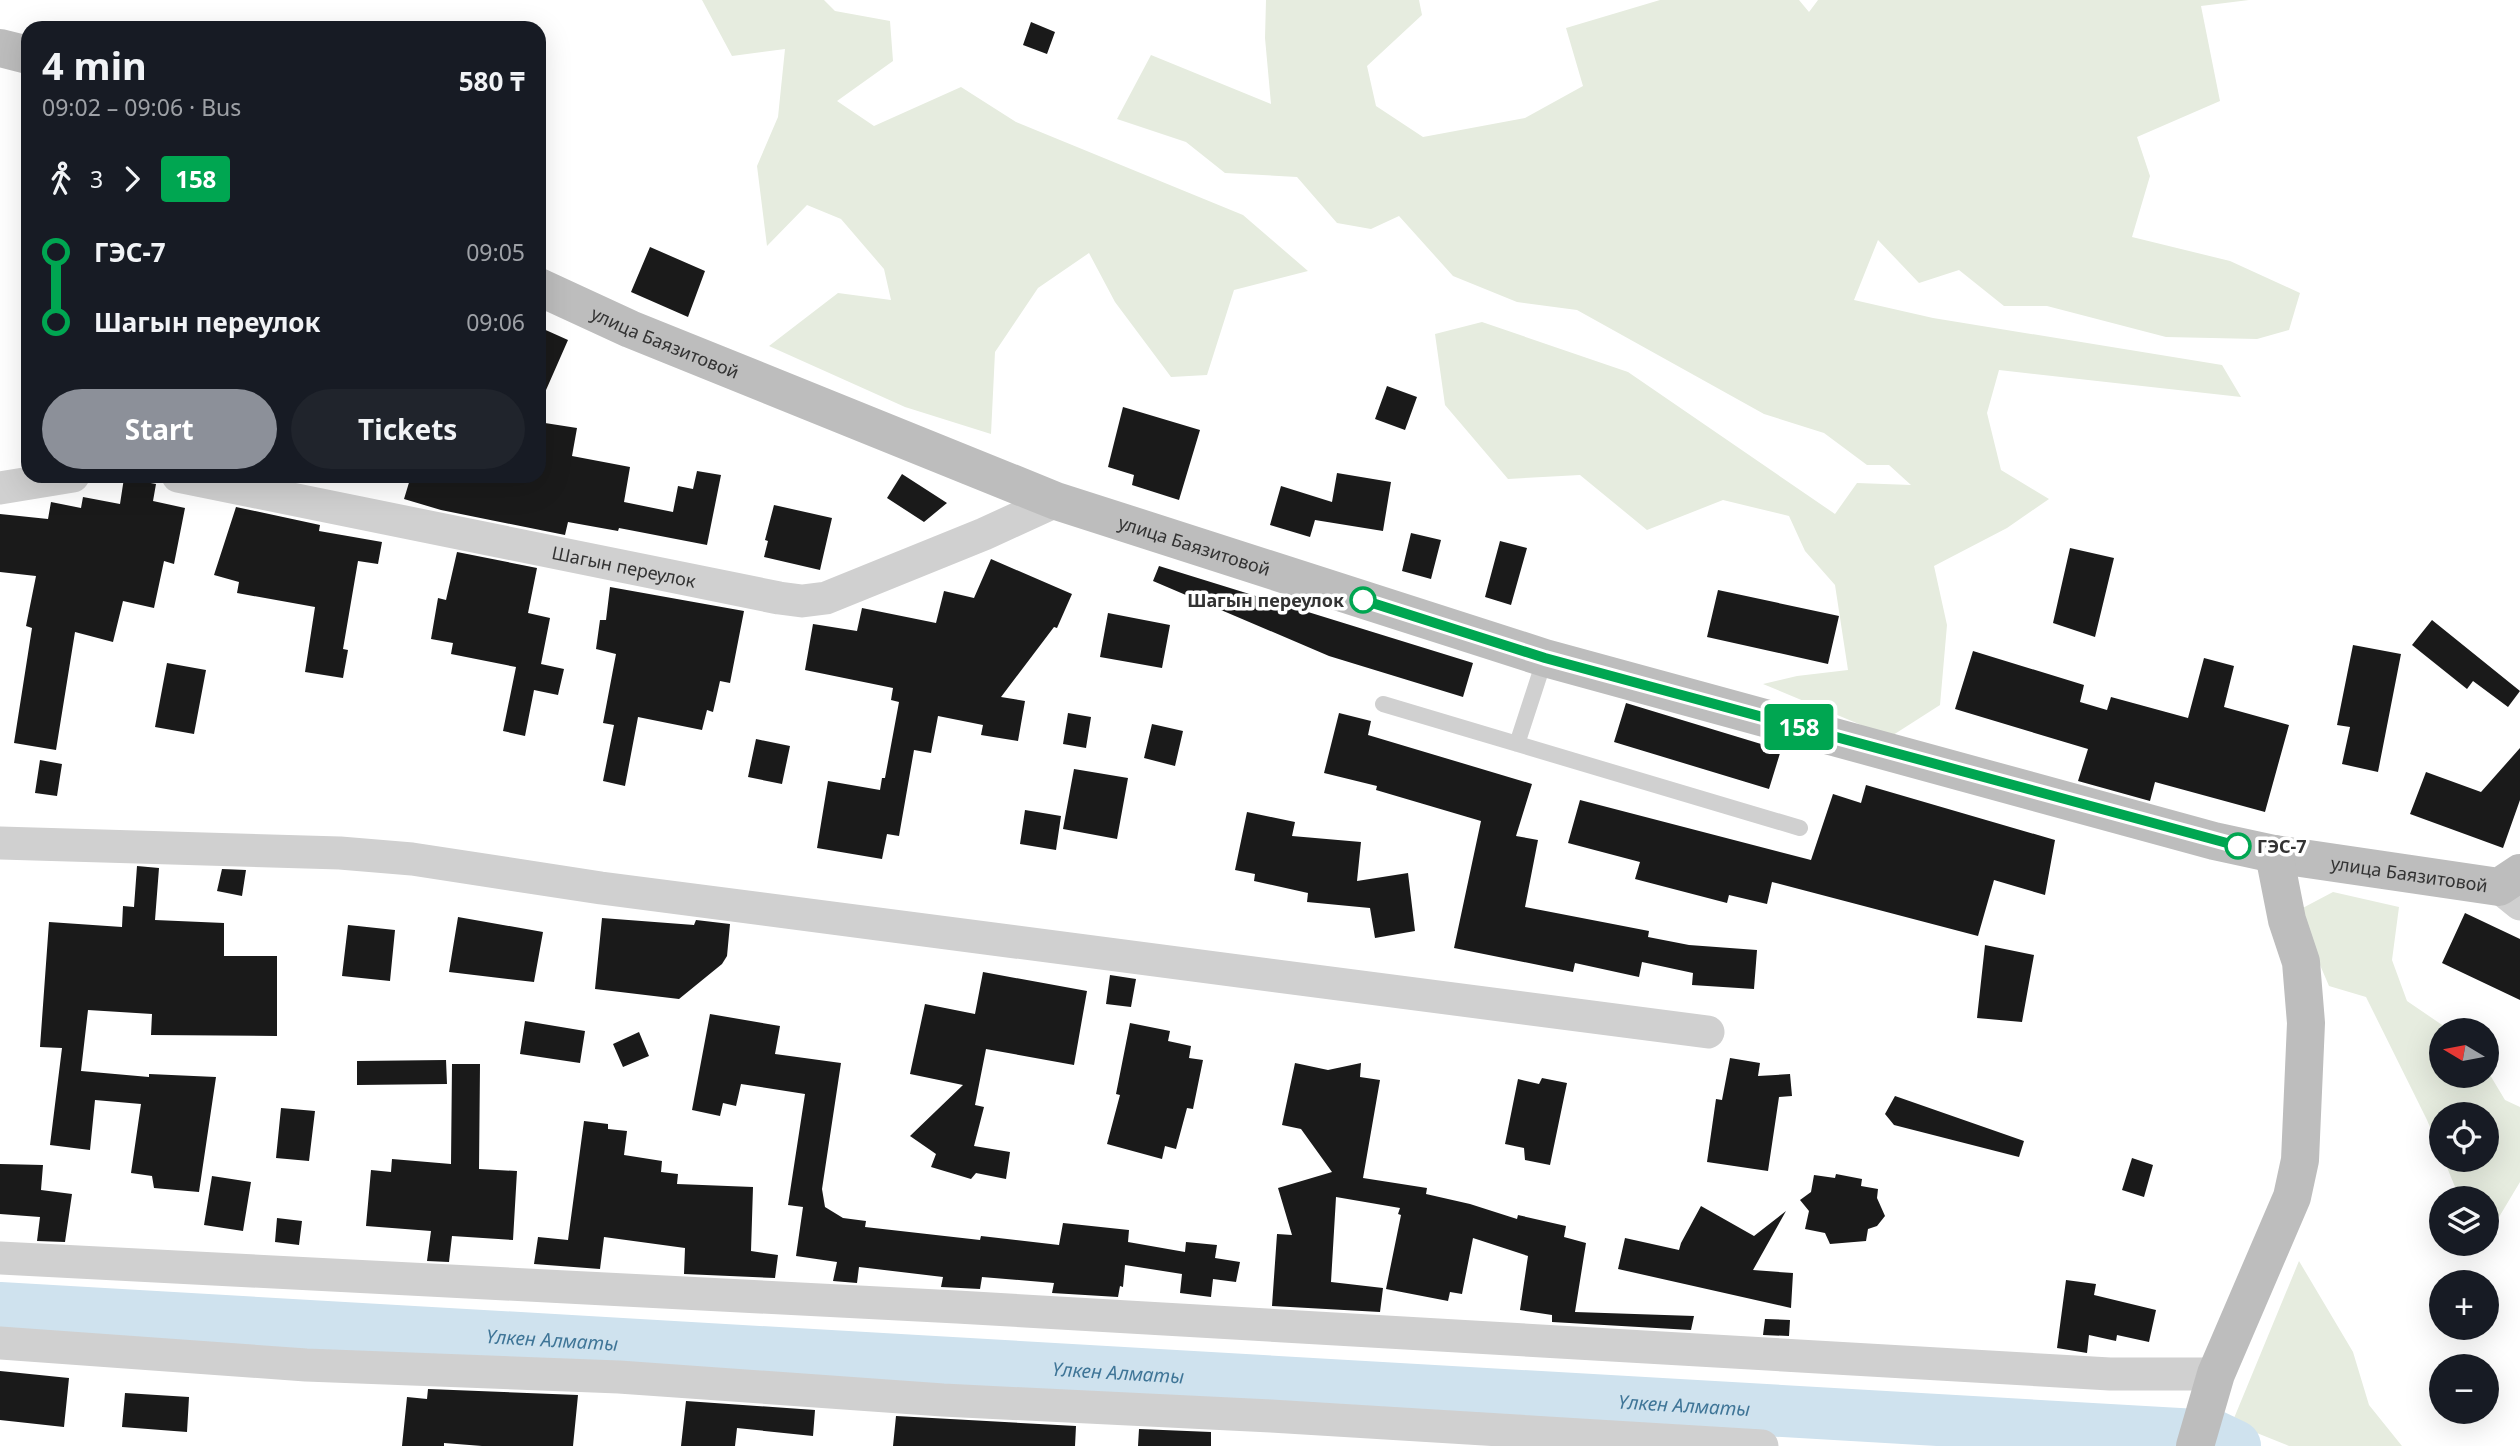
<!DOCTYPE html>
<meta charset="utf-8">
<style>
body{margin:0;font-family:"Noto Sans",sans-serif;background:#20242c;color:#f1f3f6;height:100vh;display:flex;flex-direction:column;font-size:26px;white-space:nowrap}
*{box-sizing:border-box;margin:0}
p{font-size:23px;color:#9ea1a6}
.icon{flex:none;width:38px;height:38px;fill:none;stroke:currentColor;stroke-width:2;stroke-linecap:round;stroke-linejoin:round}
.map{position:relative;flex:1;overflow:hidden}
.details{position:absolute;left:21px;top:21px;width:525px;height:462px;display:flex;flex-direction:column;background:#171b24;border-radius:21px;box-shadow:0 7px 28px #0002}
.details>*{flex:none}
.badge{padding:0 14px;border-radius:5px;font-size:24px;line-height:46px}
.needle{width:46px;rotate:280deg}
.tools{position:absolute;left:2429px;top:1018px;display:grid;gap:14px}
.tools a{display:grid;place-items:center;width:70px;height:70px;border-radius:50%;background:#171b24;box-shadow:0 7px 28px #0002;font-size:35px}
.map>.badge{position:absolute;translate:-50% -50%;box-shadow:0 0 0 4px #fff}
.legs{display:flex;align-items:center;gap:10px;height:77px;padding:0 21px;font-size:23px}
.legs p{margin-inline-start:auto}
.summary{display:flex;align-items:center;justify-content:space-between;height:119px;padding:0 21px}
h1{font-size:38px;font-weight:700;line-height:52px}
.primary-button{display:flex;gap:14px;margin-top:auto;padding:14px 21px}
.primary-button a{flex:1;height:80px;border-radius:42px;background:#8c9099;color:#fff;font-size:28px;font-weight:700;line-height:80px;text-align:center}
.primary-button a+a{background:#20242c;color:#f1f3f6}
ul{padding:0 21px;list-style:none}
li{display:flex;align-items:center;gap:24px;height:70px;font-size:26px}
li i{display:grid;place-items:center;width:10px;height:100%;margin:0 9px;background:currentColor}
li i::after{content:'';width:18px;height:18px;margin:-9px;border:5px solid;border-radius:50%;background:#171b24}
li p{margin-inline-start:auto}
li:first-child i{background:linear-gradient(#0000 50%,currentColor 0)}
li:last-child i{background:linear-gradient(currentColor 50%,#0000 0)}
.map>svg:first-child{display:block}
.green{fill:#e6ecdf}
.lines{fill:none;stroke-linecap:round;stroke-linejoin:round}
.river{stroke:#cfe2ee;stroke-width:52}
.building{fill:#1a1a1a}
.lane{stroke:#d0d0d0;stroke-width:16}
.street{stroke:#d0d0d0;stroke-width:33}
.secondary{stroke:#bdbdbd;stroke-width:38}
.line-1-casing{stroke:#fff;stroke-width:16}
.line-1{stroke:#00a651;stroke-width:10}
.stop-1-dot{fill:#fff;stroke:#00a651;stroke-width:3.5}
.labels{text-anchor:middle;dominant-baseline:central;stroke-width:7;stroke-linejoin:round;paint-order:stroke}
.street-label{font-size:18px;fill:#333;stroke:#fff}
.stop-label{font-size:18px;font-weight:bold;fill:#333;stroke:#fff;text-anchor:end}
.water-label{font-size:19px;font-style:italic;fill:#3f7597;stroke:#fff}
</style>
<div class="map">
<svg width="2520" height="1446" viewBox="0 0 2520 1446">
<rect width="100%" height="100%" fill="#fff"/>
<!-- green -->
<path class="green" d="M702 0H824L835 11 890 21 893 61 837 101 874 126 961 87 1016 122 1243 215 1308 271 1234 290 1207 375 1171 377 1115 302 1089 253 1038 288 995 352 991 434 905 407 769 346 838 293 891 300 884 269 841 219 807 205 767 246 757 166 778 117 785 49 732 56Z
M1266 0H1419L1422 15 1367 66 1376 106 1423 137 1525 118 1583 86 1566 28 1660 0H1799L1809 12 1818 0H2249L2201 6 2220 101 2137 137 2150 176 2132 237 2230 261 2300 293 2289 330 2257 339 2166 337 2047 306H2004L1959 270 1919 283 1878 240 1854 300 1933 318 2222 365 2241 397 1999 370 1987 413 2001 470 2049 499 2007 528 1934 566 1947 625 1940 705 1890 737 1763 684 1797 676 1848 670 1835 585 1805 551 1789 516 1723 500 1647 530 1580 475 1508 479 1445 405 1435 334 1482 322 1628 372 1835 514 1857 483 1911 485 1889 465H1867L1824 433 1764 414 1577 310 1517 302 1453 276 1399 216 1371 229 1337 223 1297 177 1225 173 1186 142 1117 119 1151 55 1271 104 1265 38Z
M2333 892 2399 907 2392 960 2407 1001 2451 1031H2441V1076H2487V1070L2505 1100 2520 1107V1182L2487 1237V1199H2460L2444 1160H2487V1115H2441V1153L2427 1120 2366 997 2329 986 2297 911Z
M2299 1261 2353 1352 2369 1405 2402 1446H2289L2232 1423Z"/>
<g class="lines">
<!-- river -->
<path class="river" id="s1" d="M0 1308 2214 1436 2235 1446"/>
</g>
<!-- building -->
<path class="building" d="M1031 22 1055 32 1047 54 1023 45Z
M650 247 705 271 688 317 631 292Z
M539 327 568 340 539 406Z
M1387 386 1417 397 1405 430 1375 419Z
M1123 407 1200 430 1179 500 1132 485 1134 475 1108 467Z
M545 423 577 428 572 456 630 467 624 502 673 512 678 486 693 489 697 471 721 475 707 545 619 528 618 531 568 522 565 535 441 510 404 499 411 476H539V434L543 435Z
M1337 473 1391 482 1383 531 1315 520 1310 537 1270 525 1281 486 1332 502Z
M902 474 947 503 924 522 887 498Z
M124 478 156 484 153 501 185 508 174 564 164 561 154 608 123 601 113 642 75 632 56 750 14 743 32 628 26 626 36 576 0 572V514L48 519 51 502 81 508 83 497 120 504Z
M774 505 832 518 820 570 764 557 768 541 765 540Z
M236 507 320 525 319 531 382 542 378 564 358 561 343 649 348 650 343 678 305 672 315 607 237 593 239 582 214 575Z
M1411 533 1441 540 1431 579 1402 571Z
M1500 541 1527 548 1511 605 1485 597Z
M2070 548 2114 558 2095 637 2053 623Z
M457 552 537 568 528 613 550 618 541 664 564 669 558 695 534 690 525 736 503 731 516 667 451 654 453 643 431 639 438 598 446 600Z
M991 559 1072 594 1057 628 1054 627 1001 697 1025 701 1018 741 981 735 983 725 938 716 931 753 914 750 899 836 887 834 882 859 817 848 828 781 880 790 882 778H885L899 702 891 700 893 688 805 670 813 624 857 631 862 608 936 623 944 591 974 598Z
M1159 566 1473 663 1463 697 1329 656 1153 581Z
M610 587 744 611 730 683 720 681 713 712 707 710 702 730 638 717 625 786 603 781 614 725 603 723 616 654 596 649 600 620H606Z
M1718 590 1839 616 1828 664 1707 637Z
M1108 613 1170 625 1162 668 1100 657Z
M2432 620 2520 691 2508 707 2473 681 2467 689 2412 645Z
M2353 645 2401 654 2378 772 2342 764 2350 727 2337 725Z
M1973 651 2084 685 2080 702 2107 710 2111 697 2188 718 2204 658 2234 666 2224 707 2289 725 2265 812 2155 782 2150 801 2078 781 2088 749 1955 709Z
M167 663 206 670 194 734 155 727Z
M1626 703 1781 750 1769 789 1614 742Z
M1068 713 1091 717 1086 748 1063 744Z
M1339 713 1371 721 1368 735 1532 784 1516 836 1538 840 1525 907 1649 931 1648 937 1689 945 1757 950 1754 989 1692 985 1693 973 1642 962 1639 977 1575 963 1573 972 1454 948 1481 821 1376 790 1377 786 1324 773Z
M1152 724 1183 731 1175 766 1144 758Z
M756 739 790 746 782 784 748 777Z
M2520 748V800L2503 848 2410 814 2426 772 2481 792Z
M40 760 62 764 57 796 35 793Z
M1074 769 1128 778 1117 839 1063 829Z
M1866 785 2055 840 2045 895 1994 880 1978 936 1772 882 1767 904 1729 895 1727 903 1635 879 1640 862 1568 843 1580 800 1811 860 1833 794 1861 803Z
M1025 810 1061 816 1056 850 1020 844Z
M1247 812 1295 822 1292 836 1361 842 1357 881 1408 873 1415 931 1375 938 1370 908 1307 902 1308 893 1254 881 1255 874 1235 870Z
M137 866 159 868 155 920 224 923V956H277V1036L151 1035 152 1014 88 1010 81 1071 149 1077V1074L216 1077 199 1192 154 1188 152 1176 131 1173 141 1104 95 1100 90 1150 50 1145 62 1048 40 1047 49 922 122 927 123 906 134 907Z
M222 869 246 870 242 896 217 891Z
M2465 913 2520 939V1000L2442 963Z
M458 917 543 932 534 982 449 972Z
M602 918 694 925 696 920 730 924 727 956 722 964 679 999 595 989Z
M348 925 395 930 390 981 342 976Z
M1985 945 2034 955 2022 1022 1977 1018Z
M983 972 1087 991 1074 1065 986 1049 975 1105 984 1107 974 1146 1010 1152 1006 1179 976 1173 971 1179 931 1167 936 1154 910 1136 963 1085 910 1074 925 1004 975 1014Z
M1110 975 1136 979 1131 1007 1106 1004Z
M710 1014 780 1026 775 1054 841 1063 822 1189 825 1207 843 1218 866 1221 865 1227 980 1240 981 1236 1059 1245 1063 1223 1129 1230 1128 1242 1185 1252 1186 1242 1217 1245 1215 1258 1240 1262 1236 1282 1213 1279 1211 1297 1180 1293 1182 1274 1125 1265 1123 1287 1120 1286 1118 1297 1052 1293 1054 1283 982 1277 980 1289 941 1287 943 1277 859 1267 857 1283 833 1281 837 1262 796 1256 803 1207 788 1205 805 1094 741 1084 736 1106 723 1103 720 1116 692 1110Z
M525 1021 585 1031 580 1063 520 1054Z
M1130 1023 1170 1031 1168 1041 1191 1046 1189 1058 1203 1060 1193 1109 1187 1108 1176 1149 1165 1146 1162 1159 1107 1144 1120 1095 1116 1094Z
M639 1032 649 1056 623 1067 613 1044Z
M1730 1058 1760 1063 1758 1076 1790 1074 1792 1096 1779 1097 1768 1171 1707 1162 1716 1099 1722 1100Z
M446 1060 447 1084 357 1085V1061Z
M1295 1063 1328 1070 1361 1063 1360 1077 1380 1080 1363 1178 1427 1188 1426 1194 1470 1204 1517 1219 1518 1215 1566 1226 1564 1237 1586 1243 1575 1312 1694 1316 1691 1330 1552 1322V1315L1520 1310 1528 1256 1473 1238 1462 1294 1450 1292 1448 1301 1386 1289 1401 1215 1398 1214 1400 1208 1336 1197 1331 1282 1383 1288 1380 1312 1272 1306 1277 1234 1292 1235 1278 1188 1332 1172 1301 1129 1282 1125Z
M452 1064H480L479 1169 517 1171 513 1240 452 1236 449 1262 427 1261 431 1231 366 1226 371 1170 391 1172 392 1159 451 1164Z
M1542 1078 1567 1083 1550 1165 1525 1160 1524 1148 1505 1144 1518 1079 1539 1084Z
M1895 1096 2024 1141 2019 1157 1894 1125 1885 1114Z
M281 1108 315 1111 309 1161 276 1158Z
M584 1121 608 1124V1129L627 1131 624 1155 662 1161 661 1172 678 1174 677 1184 753 1187 751 1251 778 1255 775 1278 684 1274 685 1248 604 1237 600 1269 534 1264 538 1237 568 1240Z
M2132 1158 2153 1165 2144 1197 2122 1190Z
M0 1164 43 1165 41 1190 72 1194 65 1242 37 1241 40 1217 0 1214Z
M1836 1174 1862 1179 1861 1186 1878 1189 1877 1198 1885 1216 1877 1226 1868 1229 1866 1241 1830 1244 1825 1233 1805 1229 1809 1211 1800 1200 1811 1192 1814 1175 1835 1178Z
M212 1176 251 1182 243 1231 204 1225Z
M1701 1206 1754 1236 1786 1211 1753 1270 1793 1273 1791 1308 1618 1269 1625 1238 1679 1250 1681 1243Z
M277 1218 302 1221 299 1245 275 1242Z
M2066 1280 2096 1284 2094 1295 2156 1310 2149 1342 2117 1335 2116 1341 2089 1335 2087 1353 2057 1348Z
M1765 1319 1790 1320 1789 1336 1763 1335Z
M0 1371 69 1378 64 1427 0 1420Z
M428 1389 578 1395 573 1446H482L444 1443V1446H402L407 1397 427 1399Z
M125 1393 189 1397 187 1432 122 1427Z
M686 1401 815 1410 813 1436 737 1428 735 1446H681Z
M896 1416 1076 1426 1075 1446H893Z
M1139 1429 1211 1432V1446H1138Z"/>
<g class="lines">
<!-- lane -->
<path class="lane" d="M1383 704 1800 828
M1517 744 1545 658"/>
<!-- street -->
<g class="street">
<path id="s2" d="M178 476 779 598 802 601 826 598 984 534 1056 501"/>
<path d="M0 488 73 476"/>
<path d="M0 843 340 853 412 859 601 888 1708 1032"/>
<path d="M2499 887 2520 904"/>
<path d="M0 1258 957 1307 2110 1374H2216"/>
<path d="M0 1343 306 1365 619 1377 943 1400 1271 1416 1762 1446"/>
</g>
<!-- secondary -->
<g class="secondary">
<path d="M0 48 28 55"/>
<path id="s3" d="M539 287 630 329 1056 501 1545 658 2214 841 2274 854 2499 887 2520 873"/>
<path d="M2195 1446 2216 1374 2292 1197 2300 1160 2306 1023 2301 962 2287 920 2274 854"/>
</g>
</g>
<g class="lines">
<defs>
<path id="line-1" d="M1363 600 1545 658 2238 846"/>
</defs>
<!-- line-1 casing -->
<use href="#line-1" class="line-1-casing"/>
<!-- line-1 -->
<use href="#line-1" class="line-1"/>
</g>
<!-- markers -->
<g class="stop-1-dot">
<circle cx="1363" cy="600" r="12"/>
<circle cx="2238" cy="846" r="12"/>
</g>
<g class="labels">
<!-- street labels -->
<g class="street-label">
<text stroke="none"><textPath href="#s3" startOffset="138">улица Баязитовой</textPath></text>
<text stroke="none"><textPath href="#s3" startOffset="705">улица Баязитовой</textPath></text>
<text stroke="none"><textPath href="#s2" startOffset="455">Шагын переулок</textPath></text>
<text stroke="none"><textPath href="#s3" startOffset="1965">улица Баязитовой</textPath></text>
</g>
<!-- stop labels -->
<g class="stop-label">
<text x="1344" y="600">Шагын переулок</text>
<text x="2257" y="846" text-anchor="start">ГЭС-7</text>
</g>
<!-- water labels -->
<g class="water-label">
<text stroke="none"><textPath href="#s1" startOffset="553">Үлкен Алматы</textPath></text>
<text stroke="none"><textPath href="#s1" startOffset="1120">Үлкен Алматы</textPath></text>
<text stroke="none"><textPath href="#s1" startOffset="1687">Үлкен Алматы</textPath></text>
</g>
</g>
</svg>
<div class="tools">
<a><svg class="needle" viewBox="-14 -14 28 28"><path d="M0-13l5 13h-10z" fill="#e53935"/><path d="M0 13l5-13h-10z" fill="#9ea1a6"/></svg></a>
<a><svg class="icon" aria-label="locate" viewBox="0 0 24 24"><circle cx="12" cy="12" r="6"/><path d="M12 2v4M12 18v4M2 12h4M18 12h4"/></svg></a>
<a><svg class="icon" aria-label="layers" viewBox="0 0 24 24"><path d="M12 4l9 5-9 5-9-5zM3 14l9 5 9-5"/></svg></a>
<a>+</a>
<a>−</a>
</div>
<b class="badge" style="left:1799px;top:727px;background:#00a651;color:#fff">158</b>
<section class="details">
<div class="summary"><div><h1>4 min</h1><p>09:02 – 09:06 · Bus</p></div><b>580 ₸</b></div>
<div class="legs"><svg class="icon" aria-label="walk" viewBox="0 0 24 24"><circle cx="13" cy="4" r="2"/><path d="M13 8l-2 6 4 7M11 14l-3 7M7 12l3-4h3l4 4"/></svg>3<svg class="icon" aria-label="forward" viewBox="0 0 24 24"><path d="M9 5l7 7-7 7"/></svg><b class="badge" style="background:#00a651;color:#fff">158</b></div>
<ul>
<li><i style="color:#00a651"></i><b>ГЭС-7</b><p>09:05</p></li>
<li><i style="color:#00a651"></i><b>Шагын переулок</b><p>09:06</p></li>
</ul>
<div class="primary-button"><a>Start</a><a>Tickets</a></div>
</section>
</div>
